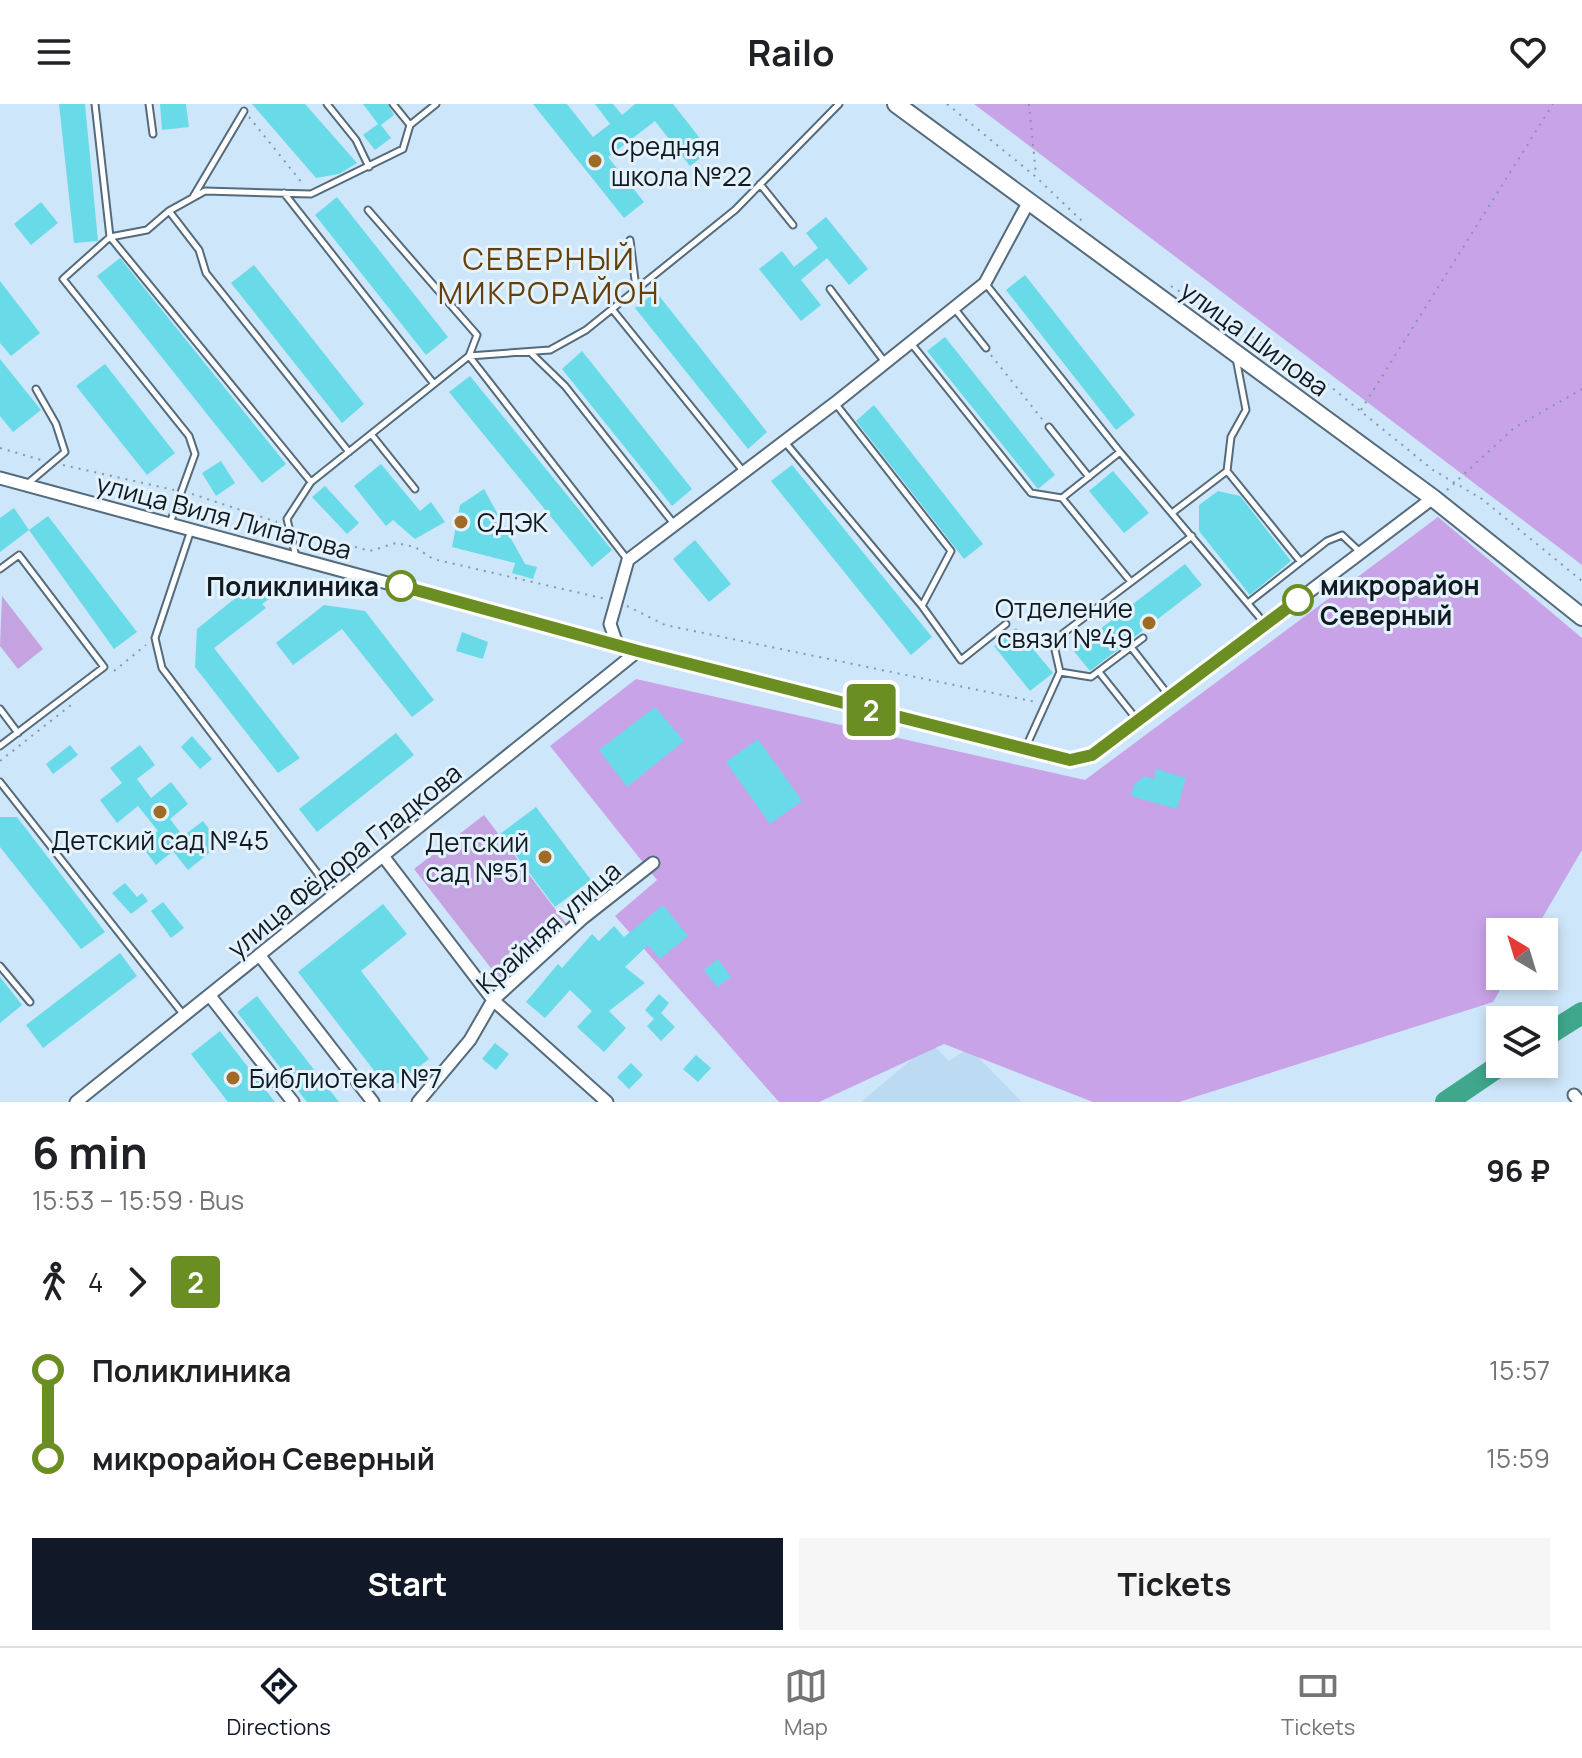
<!DOCTYPE html>
<meta charset="utf-8">
<style>
body{margin:0;font-family:Manrope,sans-serif;background:#f6f6f6;color:#202124;height:100vh;display:flex;flex-direction:column;font-size:30px;white-space:nowrap}
*{box-sizing:border-box;margin:0}
p{font-size:26px;color:#757577}
.icon{flex:none;width:44px;height:44px;fill:none;stroke:currentColor;stroke-width:2;stroke-linecap:round;stroke-linejoin:round}
.map{position:relative;height:998px;overflow:hidden}
.side{display:flex;flex-direction:column;background:#fff;flex:1}
.side>*{flex:none}
.badge{padding:0 16px;border-radius:6px;font-size:28px;line-height:52px}
.needle{width:52px;rotate:322deg}
.controls{position:absolute;left:1486px;top:814px;display:grid;gap:16px}
.controls a{display:grid;place-items:center;width:72px;height:72px;border-radius:0px;background:#fff;box-shadow:0 4px 12px #0003;font-size:40px}
.map>.badge{position:absolute;translate:-50% -50%;box-shadow:0 0 0 4px #fff}
.legs{display:flex;align-items:center;gap:12px;height:88px;padding:0 32px;font-size:26px}
.legs p{margin-inline-start:auto}
.summary{display:flex;align-items:center;justify-content:space-between;height:136px;padding:0 32px}
h1{font-size:44px;font-weight:700;line-height:60px}
.button{display:flex;gap:16px;margin-top:auto;padding:16px 32px}
.button a{flex:1;height:92px;border-radius:0px;background:#111827;color:#fff;font-size:32px;font-weight:700;line-height:92px;text-align:center}
.button a+a{background:#f6f6f6;color:#202124}
ul{padding:0 32px;list-style:none}
li{display:flex;align-items:center;gap:28px;height:88px;font-size:30px}
li i{display:grid;place-items:center;width:12px;height:100%;margin:0 10px;background:currentColor}
li i::after{content:'';width:20px;height:20px;margin:-10px;border:6px solid;border-radius:50%;background:#fff}
li p{margin-inline-start:auto}
li:first-child i{background:linear-gradient(#0000 50%,currentColor 0)}
li:last-child i{background:linear-gradient(currentColor 50%,#0000 0)}
header{display:flex;justify-content:space-between;align-items:center;height:104px;padding:0 32px;background:#fff;font-size:36px;font-weight:700}
.dock{display:flex;justify-content:space-around;align-items:center;height:112px;border-top:2px solid #e0e0e0;background:#fff;font-size:22px;color:#757577}
.dock a{display:grid;justify-items:center;gap:4px}
.dock .active{color:#111827}
.map>svg:first-child{display:block}
.built{fill:#bcdaf1}
.green{fill:#c5a3e1}
.forest{fill:#c9a3e8}
.lines{fill:none;stroke-linecap:round;stroke-linejoin:round}
.river{stroke:#3fa78c;stroke-width:22}
.building{fill:#68dae8}
.service-casing{stroke:#556a7a;stroke-width:9}
.minor-casing{stroke:#556a7a;stroke-width:15}
.secondary-casing{stroke:#556a7a;stroke-width:20}
.path{stroke:#8698a6;stroke-width:2;stroke-dasharray:2 6;stroke-linecap:butt}
.service{stroke:#fff;stroke-width:5}
.minor{stroke:#fff;stroke-width:11}
.secondary{stroke:#fff;stroke-width:16}
.line-1-casing{stroke:#fff;stroke-width:18}
.line-1{stroke:#6b8e23;stroke-width:12}
.poi-dot{fill:#a06b24;stroke:#e4f2fd;stroke-width:3}
.stop-1-dot{fill:#fff;stroke:#6b8e23;stroke-width:4}
.labels{text-anchor:middle;dominant-baseline:central;stroke-width:6;stroke-linejoin:round;paint-order:stroke}
.poi-label{font-size:26px;fill:#111a20;stroke:#e4f2fd;text-anchor:start}
.street-label{font-size:26px;fill:#111a20;stroke:#e4f2fd}
.stop-label{font-size:26px;font-weight:bold;fill:#111a20;stroke:#e4f2fd;text-anchor:start}
.quarter-label{font-size:30px;letter-spacing:2px;fill:#633f0c;stroke:#e4f2fd}
</style>
<header><svg class="icon" aria-label="menu" viewBox="0 0 24 24"><path d="M4 6h16M4 12h16M4 18h16"/></svg>Railo<svg class="icon" aria-label="heart" viewBox="0 0 24 24"><path d="M12 20l-8-8c-3-5 5-10 8-4 3-6 11-1 8 4z"/></svg></header>
<div class="map">
<svg width="1582" height="998" viewBox="0 0 1582 998">
<rect width="100%" height="100%" fill="#cee6f9"/>
<!-- built -->
<path class="built" d="M931 939 949 957 969 944 1022 998H861Z"/>
<!-- green -->
<path class="green" d="M2 492 43 545 18 565 0 542Z
M484 711 568 822 501 877 414 765Z"/>
<!-- forest -->
<path class="forest" d="M974 0H1582V461Z
M1438 413 1582 534V746L1534 828H1500V872H1508L1493 898 1179 998H1093L944 940 819 998H779L615 812 657 776 550 642 636 575 1085 676Z"/>
<g class="lines">
<!-- river -->
<path class="river" d="M1544 933 1582 909
M1446 998 1502 960"/>
</g>
<!-- building -->
<path class="building" d="M59 0H85L98 137 74 139Z
M160 0H186L189 23 162 26Z
M252 0H305L357 59 339 70 316 74Z
M363 0H388L394 11 381 21 391 34 375 46 363 31 378 20Z
M533 0H567L593 33 610 20 595 0H613L622 11 635 0H673L710 47 690 62 655 17 608 53 644 98 624 114Z
M337 93 448 233 426 251 315 111Z
M41 98 58 119 31 141 14 120Z
M826 113 868 165 849 181 827 154 801 176 821 201 801 217 759 165 782 147 794 163 818 144 806 129Z
M120 154 286 360 262 379 97 172Z
M254 161 364 300 342 319 231 179Z
M1025 171 1135 311 1116 326 1006 186Z
M0 177 40 229 11 252 0 239Z
M656 188 767 328 748 345 635 204Z
M945 233 1055 371 1038 385 927 247Z
M582 247 692 385 672 402 562 265Z
M0 255 41 306 13 328 0 312Z
M105 260 175 349 147 371 76 282Z
M470 272 612 446 592 463 449 288Z
M874 301 983 440 964 455 856 317Z
M221 357 235 379 216 392 202 369Z
M381 360 420 407 431 398 445 418 415 435 393 416 386 422 354 382Z
M792 361 932 533 911 551 771 377Z
M1113 367 1149 409 1124 429 1089 387Z
M325 382 359 419 347 430 312 393Z
M484 385 525 460 537 463 533 475 512 469 515 459 452 443 460 401Z
M1218 387 1240 392 1291 457 1250 491 1199 427V401Z
M14 404 29 426 0 448V414Z
M48 412 137 528 114 545 29 426Z
M695 436 731 480 709 498 673 455Z
M1185 460 1202 481 1090 567 1073 546Z
M274 478 280 487 262 500 266 504 214 544 300 654 278 669 195 563 197 525 248 484 254 491Z
M324 501 365 507 434 596 412 613 342 525 293 561 276 539Z
M1016 524 1053 569 1030 587 994 542Z
M462 528 488 538 483 555 456 547Z
M655 603 684 637 627 683 599 646Z
M396 629 414 651 317 728 299 705Z
M192 632 212 655 200 665 181 643Z
M758 635 802 697 770 720 726 658Z
M70 641 78 651 53 670 46 660Z
M140 641 155 661 137 675 151 694 171 678 188 700 170 715 183 732 203 717 220 740 188 766 173 747 156 761 140 740 158 727 138 702 117 719 100 696 122 679 110 664Z
M1156 665 1186 674 1177 705 1131 692 1134 681 1144 672 1154 675Z
M536 703 591 776 555 803 500 730Z
M0 713H17L105 828 81 845 0 743Z
M125 779 137 793 142 789 148 797 131 810 112 789Z
M163 798 184 824 171 834 151 807Z
M383 800 407 830 361 867 429 955 389 986 298 868Z
M663 801 688 832 660 855 648 841 625 863 645 879 609 907 626 924 604 948 577 923 592 907 570 886 545 914 526 898 558 860 562 864 592 830 599 837 614 822 624 833Z
M120 849 137 872 43 944 26 921Z
M718 855 731 873 717 883 704 866Z
M0 873 22 901 0 919Z
M659 890 669 899 661 909 675 923 661 937 647 922 654 915 645 906Z
M257 892 339 998H307L237 908Z
M220 927 275 998H228L191 950Z
M495 939 509 950 496 966 482 955Z
M696 951 711 964 698 978 683 965Z
M631 959 643 971 629 985 617 973Z"/>
<g class="lines">
<defs>
<path id="service" d="M95 0 110 133 311 378
M149 0 153 30
M327 0 356 36 369 63
M410 21 436 0
M760 80 793 121
M284 89 434 280
M193 93 244 7
M368 106 477 231 469 252 627 455
M169 107 199 146 206 169 349 348
M630 136 636 184
M985 179 1120 348 1266 521
M830 185 884 257
M954 204 986 244
M612 205 743 367
M910 238 1031 389 1062 394 1120 348
M530 248 565 282 674 420
M1049 323 1089 373
M371 330 415 385
M784 337 922 502 951 447 835 299
M1227 367 1231 333 1246 306 1236 254
M26 381 65 348 56 320 36 285
M1062 394 1131 478
M1172 409 1227 367 1300 457
M170 419 195 350 189 332 63 175 110 133 147 126 169 107 205 87 311 90 403 45 410 21 393 0
M191 426 155 534 162 564 334 791
M296 453 287 415 311 378 469 252 550 246 586 226 735 106 839 0
M0 465 19 451 104 563 0 642
M1248 499 1327 437 1342 431 1361 449
M922 502 961 556 1006 520
M1131 543 1170 593
M1060 568 1091 573 1143 534
M1099 568 1138 617
M0 605 18 629
M1025 645 1060 568 1053 537 1192 432
M0 678 183 910
M0 862 30 898"/>
<path id="minor" d="M0 374 638 547 1070 656 1092 651 1125 627 1433 394
M617 540 610 520 628 456 835 299 985 179 1028 99
M383 752 493 896 607 998
M260 852 373 998
M210 892 293 998
M1574 991 1580 998
M76 998 638 547
M418 998 470 936 493 896 583 814 653 759"/>
<path id="secondary" d="M896 0 1433 394 1582 513"/>
</defs>
<!-- service casing -->
<use href="#service" class="service-casing"/>
<!-- minor casing -->
<use href="#minor" class="minor-casing"/>
<!-- secondary casing -->
<use href="#secondary" class="secondary-casing"/>
<!-- path -->
<path class="path" d="M947 0 1036 73 1082 117
M1029 0 1036 71
M249 13 303 80
M1171 182 1326 279 1433 366 1482 395 1582 477
M991 251 1042 315
M1361 306 1553 0
M0 344 41 356
M63 361 174 386
M1447 386 1514 324 1582 285
M192 390 277 418
M301 428 370 447 396 439 415 443 433 455 606 495
M627 502 665 521 1036 598
M114 567 146 541
M0 657 71 601"/>
<!-- service -->
<use href="#service" class="service"/>
<!-- minor -->
<use href="#minor" class="minor"/>
<!-- secondary -->
<use href="#secondary" class="secondary"/>
</g>
<g class="lines">
<defs>
<path id="line-1" d="M401 482 638 547 1070 656 1092 651 1298 496"/>
</defs>
<!-- line-1 casing -->
<use href="#line-1" class="line-1-casing"/>
<!-- line-1 -->
<use href="#line-1" class="line-1"/>
</g>
<!-- markers -->
<g class="poi-dot">
<circle cx="595" cy="57" r="8"/>
<circle cx="461" cy="418" r="8"/>
<circle cx="1149" cy="519" r="8"/>
<circle cx="160" cy="708" r="8"/>
<circle cx="545" cy="753" r="8"/>
<circle cx="233" cy="974" r="8"/>
</g>
<g class="stop-1-dot">
<circle cx="401" cy="482" r="14"/>
<circle cx="1298" cy="496" r="14"/>
</g>
<g class="labels">
<!-- poi labels -->
<g class="poi-label">
<text x="611" y="42">Средняя<tspan x="611" dy="30">школа №22</tspan></text>
<text x="477" y="418">СДЭК</text>
<text x="1133" y="504" text-anchor="end">Отделение<tspan x="1133" dy="30">связи №49</tspan></text>
<text x="160" y="736" text-anchor="middle">Детский сад №45</text>
<text x="529" y="738" text-anchor="end">Детский<tspan x="529" dy="30">сад №51</tspan></text>
<text x="249" y="974">Библиотека №7</text>
</g>
<!-- street labels -->
<g class="street-label">
<text transform="translate(1255 234) rotate(36)">улица Шилова</text>
<text transform="translate(224 412) rotate(15)">улица Виля Липатова</text>
<text transform="translate(344 756) rotate(-39)">улица Фёдора Гладкова</text>
<text transform="translate(548 823) rotate(-42)">Крайняя улица</text>
</g>
<!-- stop labels -->
<g class="stop-label">
<text x="1320" y="481">микрорайон<tspan x="1320" dy="30">Северный</tspan></text>
<text x="379" y="482" text-anchor="end">Поликлиника</text>
</g>
<!-- quarter labels -->
<g class="quarter-label">
<text x="549" y="154">СЕВЕРНЫЙ<tspan x="549" dy="34">МИКРОРАЙОН</tspan></text>
</g>
</g>
</svg>
<div class="controls">
<a><svg class="needle" viewBox="-14 -14 28 28"><path d="M0-13l5 13h-10z" fill="#e53935"/><path d="M0 13l5-13h-10z" fill="#757577"/></svg></a>
<a><svg class="icon" aria-label="layers" viewBox="0 0 24 24"><path d="M12 4l9 5-9 5-9-5zM3 14l9 5 9-5"/></svg></a>
</div>
<b class="badge" style="left:871px;top:606px;background:#6b8e23;color:#fff">2</b>
</div>
<section class="side">
<div class="summary"><div><h1>6 min</h1><p>15:53 – 15:59 · Bus</p></div><b>96 ₽</b></div>
<div class="legs"><svg class="icon" aria-label="walk" viewBox="0 0 24 24"><circle cx="13" cy="4" r="2"/><path d="M13 8l-2 6 4 7M11 14l-3 7M7 12l3-4h3l4 4"/></svg>4<svg class="icon" aria-label="forward" viewBox="0 0 24 24"><path d="M9 5l7 7-7 7"/></svg><b class="badge" style="background:#6b8e23;color:#fff">2</b></div>
<ul>
<li><i style="color:#6b8e23"></i><b>Поликлиника</b><p>15:57</p></li>
<li><i style="color:#6b8e23"></i><b>микрорайон Северный</b><p>15:59</p></li>
</ul>
<div class="button"><a>Start</a><a>Tickets</a></div>
</section>
<nav class="dock">
<a class="active"><svg class="icon" aria-label="directions" viewBox="0 0 24 24"><path d="M12 3l9 9-9 9-9-9zM9 14v-3h6M13 9l2 2-2 2"/></svg>Directions</a>
<a><svg class="icon" aria-label="map" viewBox="0 0 24 24"><path d="M3 6l6-2 6 2 6-2v14l-6 2-6-2-6 2zM9 4v14M15 6v14"/></svg>Map</a>
<a><svg class="icon" aria-label="tickets" viewBox="0 0 24 24"><path d="M3 7h18v10H3zM15 7v10"/></svg>Tickets</a>
</nav>
